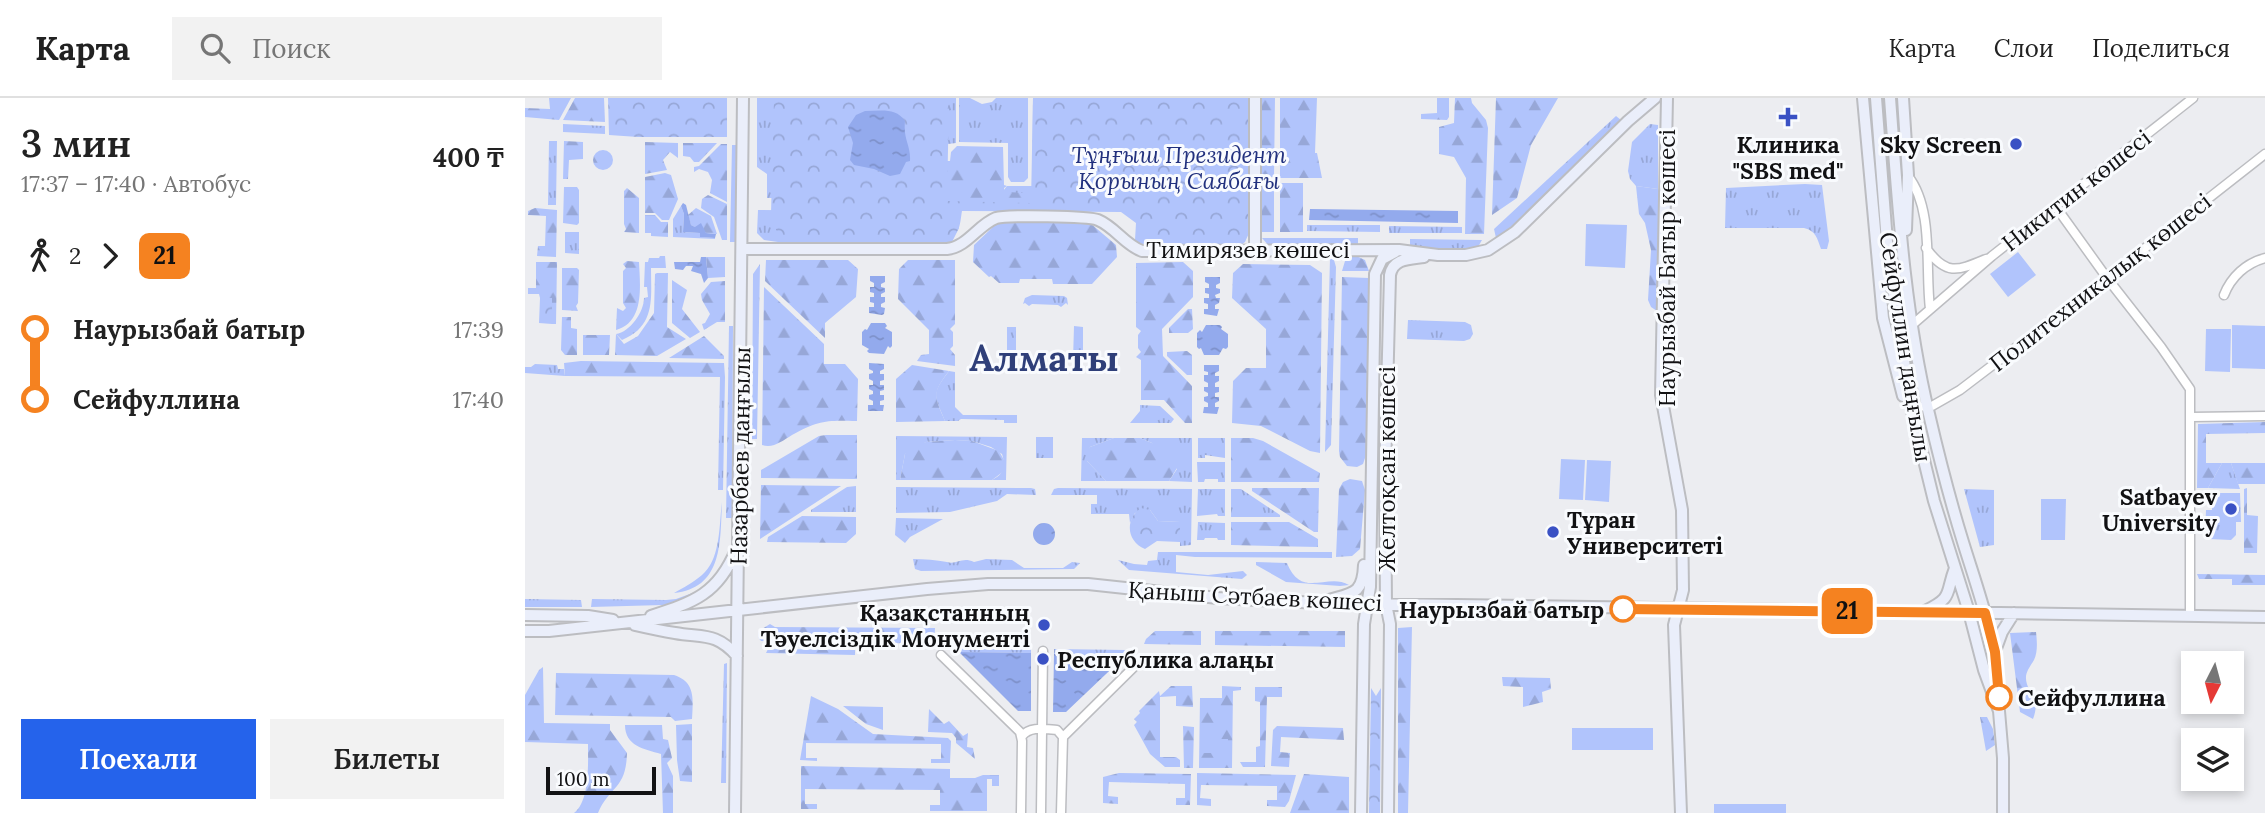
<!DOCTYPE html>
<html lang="ru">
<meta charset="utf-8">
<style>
body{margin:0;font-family:Lora,serif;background:#f2f2f2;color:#222;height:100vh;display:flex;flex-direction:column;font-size:26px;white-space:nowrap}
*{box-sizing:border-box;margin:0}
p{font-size:23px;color:#767676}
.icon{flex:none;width:38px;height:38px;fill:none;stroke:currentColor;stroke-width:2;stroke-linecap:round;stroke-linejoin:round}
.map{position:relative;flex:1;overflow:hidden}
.drawer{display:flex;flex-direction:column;background:#fff;width:525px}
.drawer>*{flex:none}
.badge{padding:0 14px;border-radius:10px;font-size:24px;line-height:46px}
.needle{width:46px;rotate:186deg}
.controls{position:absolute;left:1656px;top:553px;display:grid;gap:14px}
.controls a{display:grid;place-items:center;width:63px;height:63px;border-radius:0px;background:#fff;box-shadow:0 4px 10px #0003;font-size:35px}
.scale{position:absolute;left:21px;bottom:18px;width:110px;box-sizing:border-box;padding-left:7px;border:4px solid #121214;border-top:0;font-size:19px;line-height:24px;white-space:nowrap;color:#121214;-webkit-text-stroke:5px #f9fbfe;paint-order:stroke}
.map>.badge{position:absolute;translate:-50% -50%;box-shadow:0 0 0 4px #fff}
.legs{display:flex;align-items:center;gap:10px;height:77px;padding:0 21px;font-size:23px}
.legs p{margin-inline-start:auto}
.headline{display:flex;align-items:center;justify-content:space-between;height:119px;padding:0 21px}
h1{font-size:38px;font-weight:600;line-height:52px}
.cta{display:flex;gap:14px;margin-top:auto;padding:14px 21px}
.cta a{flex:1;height:80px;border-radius:0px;background:#2563eb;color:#fff;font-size:28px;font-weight:600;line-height:80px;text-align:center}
.cta a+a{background:#f2f2f2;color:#222}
ul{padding:0 21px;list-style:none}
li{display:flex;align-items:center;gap:24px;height:70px;font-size:26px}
li i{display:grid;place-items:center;width:10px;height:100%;margin:0 9px;background:currentColor}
li i::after{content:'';width:18px;height:18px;margin:-9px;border:5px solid;border-radius:50%;background:#fff}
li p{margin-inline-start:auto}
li:first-child i{background:linear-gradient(#0000 50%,currentColor 0)}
li:last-child i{background:linear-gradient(currentColor 50%,#0000 0)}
header{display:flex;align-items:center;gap:42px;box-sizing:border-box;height:98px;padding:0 35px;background:#fff;border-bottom:2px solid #e0e0e0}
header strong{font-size:33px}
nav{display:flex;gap:38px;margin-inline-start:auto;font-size:24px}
.search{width:490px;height:63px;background:#f2f2f2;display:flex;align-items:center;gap:18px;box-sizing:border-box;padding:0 24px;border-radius:0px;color:#767676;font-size:26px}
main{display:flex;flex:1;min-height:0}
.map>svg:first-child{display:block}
.grass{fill:url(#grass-tufts)}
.forest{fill:url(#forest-firs)}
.park{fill:url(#park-crowns)}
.pitch{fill:#b1c4fc}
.water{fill:url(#water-ripples)}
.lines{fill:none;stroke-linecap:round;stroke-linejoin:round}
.street-casing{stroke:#bcbdc1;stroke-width:11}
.secondary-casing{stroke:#bcbdc1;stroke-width:14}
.street{stroke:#fff;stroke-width:8}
.secondary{stroke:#eaeefa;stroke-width:10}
.line-1-casing{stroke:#fff;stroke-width:16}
.line-1{stroke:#f58220;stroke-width:10}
.poi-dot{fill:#3a51c4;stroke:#f9fbfe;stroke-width:2.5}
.stop-1-dot{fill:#fff;stroke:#f58220;stroke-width:3.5}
.labels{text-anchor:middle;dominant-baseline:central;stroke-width:6;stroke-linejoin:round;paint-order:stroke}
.poi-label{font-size:23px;font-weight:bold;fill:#121214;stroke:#f9fbfe;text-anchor:end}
.park-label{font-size:23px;font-style:italic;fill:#22317e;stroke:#f9fbfe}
.street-label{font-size:23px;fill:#121214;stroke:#f9fbfe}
.stop-label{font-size:23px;font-weight:bold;fill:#121214;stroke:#f9fbfe;text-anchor:end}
.town-label{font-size:37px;font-weight:bold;fill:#2f3f79;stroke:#f9fbfe}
</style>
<header>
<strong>Карта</strong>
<div class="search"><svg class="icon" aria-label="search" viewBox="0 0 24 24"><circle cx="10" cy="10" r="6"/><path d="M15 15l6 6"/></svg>Поиск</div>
<nav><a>Карта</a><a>Слои</a><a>Поделиться</a></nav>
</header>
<main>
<section class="drawer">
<div class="headline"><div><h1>3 мин</h1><p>17:37 – 17:40 · Автобус</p></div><b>400 ₸</b></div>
<div class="legs"><svg class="icon" aria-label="walk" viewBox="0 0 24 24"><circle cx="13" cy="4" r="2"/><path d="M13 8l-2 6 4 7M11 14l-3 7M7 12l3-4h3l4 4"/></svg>2<svg class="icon" aria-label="forward" viewBox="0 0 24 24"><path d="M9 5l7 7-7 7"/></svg><b class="badge" style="background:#f58220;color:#111">21</b></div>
<ul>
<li><i style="color:#f58220"></i><b>Наурызбай батыр</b><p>17:39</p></li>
<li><i style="color:#f58220"></i><b>Сейфуллина</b><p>17:40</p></li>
</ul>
<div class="cta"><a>Поехали</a><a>Билеты</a></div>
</section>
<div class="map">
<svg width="1740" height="715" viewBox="0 0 1740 715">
<defs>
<pattern id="grass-tufts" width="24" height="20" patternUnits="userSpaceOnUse" patternTransform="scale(1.75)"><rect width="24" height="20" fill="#b1c4fc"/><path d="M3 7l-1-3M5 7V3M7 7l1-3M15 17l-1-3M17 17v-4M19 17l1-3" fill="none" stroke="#97a7d7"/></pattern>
<pattern id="forest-firs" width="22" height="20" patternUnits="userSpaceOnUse" patternTransform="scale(1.75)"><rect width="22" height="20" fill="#b1c4fc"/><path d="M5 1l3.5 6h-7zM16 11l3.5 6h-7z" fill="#97a7d7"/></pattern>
<pattern id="park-crowns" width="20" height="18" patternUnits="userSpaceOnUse" patternTransform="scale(1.75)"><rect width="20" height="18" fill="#b1c4fc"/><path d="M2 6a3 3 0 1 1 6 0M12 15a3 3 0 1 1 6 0" fill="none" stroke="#97a7d7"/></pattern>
<pattern id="water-ripples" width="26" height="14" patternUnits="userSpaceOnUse" patternTransform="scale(1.75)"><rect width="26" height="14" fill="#93aaed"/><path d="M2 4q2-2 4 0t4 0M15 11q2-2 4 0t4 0" fill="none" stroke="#7e91ca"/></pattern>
</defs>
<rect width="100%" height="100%" fill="#ecedf1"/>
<!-- grass -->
<path class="grass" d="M232 0H259L258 100H242V76L232 69Z
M419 0H431V45L423 46V51Z
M434 0H445L457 6 467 4 471 0H503V80L499 84H486L483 79V45L434 44Z
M508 0 563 105 422 107 434 130 427 144 417 147 253 144 239 142 232 135 233 112 347 113 422 57V103L504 95H479L478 93 482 88H507Z
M1091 18 1096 22 984 134 971 140 969 131Z
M38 26 80 28V36L38 34Z
M1125 26 1133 27V91L1111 88 1105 81 1103 73 1107 44Z
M24 43H32L31 107H23Z
M207 47H211L210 144H205Z
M1280 86 1297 87 1304 143 1302 151H1296C1292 140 1291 133 1279 130H1200L1201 90Z
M156 108 159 116 158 134 175 135 176 139 190 140V141L148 139V121Z
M782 127H855V134L782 133Z
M864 128 937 129V135H864Z
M40 134H54V156L40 155Z
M737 140H833V150L744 148Z
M885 141 957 142 953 149 944 151 885 150Z
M135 158H140L141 170H126C126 200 131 228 97 242L91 236C105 234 119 214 119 200L123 199 122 189H119L120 164H123L124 160H134Z
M805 160 809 162 811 169 806 347 800 354Z
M235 166 232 341H227L228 176Z
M507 197 539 198 542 200 543 207 541 205 536 209 533 207 507 206 504 208 500 205 498 206 500 200Z
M883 222 940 224 946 227 948 236 945 241 939 243 882 241Z
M204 228H208L207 420H201Z
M549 228 558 229V262H548Z
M482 229H491V263H482Z
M10 266 32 267 33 271H39L40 278 0 275V269H6Z
M424 273 430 274V309L438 317H492V325H479V322L436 321 433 323H420C409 296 406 297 424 273Z
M195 278 200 279 198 392H193Z
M615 307 635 308 649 321 646 325H605L615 313Z
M371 338 482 339 481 382H467C479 376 481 369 477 356L466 349 447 343 430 342 401 344 380 356 375 382H371Z
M511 339H528V360H511Z
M557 340H589L565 349 562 363 581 383H556Z
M615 340H667V384L644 383 652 371 627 345Z
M673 340H700V360L680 357V360H673Z
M672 364H700V384H693V381H680L679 384H673Z
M1697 365H1706L1715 391 1683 390Z
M331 388V414H286V412L322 389Z
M371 389 506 390 510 391 511 397 482 396 472 403 425 414 371 415Z
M533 390 667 391 666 447 655 448V424L633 423 625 412 610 415 605 425 604 416H566V406H572V397H526L529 391Z
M673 391H700V418H693L692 416 672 418Z
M706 391H716L755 417V419H706Z
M1439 391 1469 392V447L1455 449Z
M1688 395H1715L1716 424H1711V437L1706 442 1684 441 1680 437 1681 412H1687Z
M197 404C195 442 199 490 149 495 158 490 169 484 177 477 196 461 194 426 197 404Z
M371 420 418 421 385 439 380 445 370 437Z
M673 424 700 425V442H693L692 440H680L679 442H672Z
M633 454H807V460L670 459 651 457V474L683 477 718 473 722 477 717 481 604 472 593 462 609 466 622 467 623 463 632 462Z
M388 461C400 461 411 462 422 464 432 467 437 458 449 464L461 461 487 462 499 470H538L547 464 555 465 549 471 396 473 390 471Z
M731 464 762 465C777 502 802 474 824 487L815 488 761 484 731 467Z
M173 493 175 497 152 505 138 507 66 509 67 501 141 502 151 501Z
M0 501 56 502 57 509H0Z
M434 549 506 550V555L434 554Z
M529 551 601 552V557L529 556Z
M202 565 201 685H196L199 566Z"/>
<!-- forest -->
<path class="forest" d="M24 0H46L34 22 0 19V10L25 11Z
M50 0H79L80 24 38 22Z
M736 0H750L749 79H738L736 75Z
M755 0H792L790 55H792L797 80H755Z
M912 0H924V19L922 22 896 21V16L912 15Z
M930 0H946L947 5 961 22 963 30 959 136H940L941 80 929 59 914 56V29L929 25Z
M971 0H1033L1006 47 992 100 967 117Z
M39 43 58 44V61L44 62 43 81H38Z
M120 44 153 45V60L145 54 138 62 142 72 120 76Z
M158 45H192L174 64H169L165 59 158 58Z
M196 46H202V104L185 95 187 82 183 74 174 71 169 74V69L174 68Z
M432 48 478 49 479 87 482 88 479 90V94L504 95 506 105 422 103V63H425L426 54Z
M68 62a10 10 0 1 1 20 0a10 10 0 1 1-20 0Z
M140 75 146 77 153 101 144 122H137L130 115H120V79Z
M740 84H749V134H737V89Z
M755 85H778V134H755Z
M1111 88 1133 91 1137 95 1135 207 1132 213 1126 209 1123 202 1126 152 1120 125 1114 116Z
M39 89H52L54 92V125L52 127 38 125Z
M102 90 114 100V135L99 134 101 131 99 126V93Z
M183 97 202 106V142H197L189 119 176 110 177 101Z
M10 110 32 112 31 159 12 158 13 148H20L21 118 3 117V113Z
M171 110 186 118 192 136 181 135 166 127 163 117Z
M120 117H130L136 124H143V139L126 138V135H120Z
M475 125H565L591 147 592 159 567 186H528L527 181H495L494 185H474L466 178 464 179 448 164 449 147 470 127Z
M829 157 840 162 844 173H817L820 163Z
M181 159H200V179L183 180Z
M241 162H323L333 171 331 199 300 225V240L240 183Z
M383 162H430V226L425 231 428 234V248L425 251 430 257V268L392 263 396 257 404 256V232L373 201 374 171Z
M102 163 114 164C115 187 120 224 91 232L92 210 98 213 101 210 98 205V173L101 170 98 166Z
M11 164H32L31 226H27V200H15L14 196H3V190H11Z
M658 164 668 173V199L637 231 638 258 667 288V325H660L639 302H616V262L611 259 616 254 613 250V237L616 233 611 229V165Z
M718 166 785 167 797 175 795 355 785 353 736 328 707 325 708 283 721 270H741V231L707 200 708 175Z
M37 170H52L54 172 53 205 51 208 53 213 37 212Z
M132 175H143L142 229 161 241 132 258 90 257 91 236 99 246 113 238 129 215 130 176Z
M817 179 844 180 841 357 838 366 832 369 822 368 815 359 814 353Z
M147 182 162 192 157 211 175 234 165 240 147 225Z
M200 183V224H192L179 232 177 226 180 225 185 216 177 202 176 196 186 184Z
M239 189 299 246V266H320L333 281 332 323C302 322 294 322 267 337 257 343 248 351 237 347Z
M663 211H667L668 231 663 235H644V230Z
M37 219H46V230L52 231V257H40L36 252Z
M58 237H85L84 257H58Z
M179 238 199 258V261L144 260Z
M662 253 667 257V277H662L642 258V254Z
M56 263 199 265 200 279 40 278 39 265Z
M387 267 424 273C407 295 409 298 420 323L371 324V281Z
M1740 324V335L1681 336V365H1697L1683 390H1672L1673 326Z
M301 337H332V381L236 380V372L294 338Z
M589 340H615L627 345 651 351 655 356V365L644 383H581L562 363 561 355 565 349Z
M706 340H728L738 343 795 375 794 384H706Z
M430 342 447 343 474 353 479 362V373L467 382H375L380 356 384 349 401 344Z
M1706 365H1740V386H1713Z
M825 381 837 383 840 392 835 451 827 458 811 459 814 391 818 384Z
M236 387 316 388 235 441Z
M727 390H794L793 434H789L727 393Z
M1722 390V417L1733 418 1732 455H1719V391Z
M277 418 331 419V436L321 445 242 444 243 439Z
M706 424H764L793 441V449L706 447Z
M1672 476 1740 477V487H1707V481H1674Z
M245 526 250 529 410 530 409 546 366 545 365 537H330V544L236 543 233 539 234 533Z
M887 529 883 715H873V530Z
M630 533H676V547L619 546 621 541Z
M690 533H820V549L690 547Z
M1511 534C1512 543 1513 554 1509 562 1506 567 1502 572 1501 578 1500 595 1517 597 1508 621L1495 614 1485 535Z
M243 551 330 552V557L241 555Z
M18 569 19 625 85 626V632L102 655C101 692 85 687 73 715H49C65 703 63 665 63 646L0 644V597L14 572Z
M31 575 149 577C171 584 168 602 167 621L150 623 146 619 30 617Z
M977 579 1025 580 1026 591 1017 594 1018 604 998 609V589L978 588Z
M646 588H667L668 609 651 608V598L635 599V659H651L655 662V669H640L625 656 609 627 612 624 609 621 615 615 614 613 634 593 635 598Z
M697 588 716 589V592L708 593 707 670H674L675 600H697Z
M730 589H757V599H742L740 669H718L715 664H731V649L735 648V604L730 603Z
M286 598 313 611 348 636 423 640 426 643 425 665H406V661H416V646L281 645V660H292V663L275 662Z
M318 608 358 609V632L341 626Z
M404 611 419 626 424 623 438 638 443 635 442 649 448 650 450 661 431 645V640L427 635 403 634Z
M1455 619H1462L1468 631 1470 647 1461 653Z
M167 626V684L155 683 152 662 151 627Z
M100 627H137L138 641 143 642 147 660 142 665 148 678V715H138L136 656C119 651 100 648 100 627Z
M658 628 669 629 668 670H659Z
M752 628 818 630 819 642 756 639 755 654 765 655 764 669 746 668 748 632Z
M276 668 425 671V680H450L458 677H474V688H467V681H462V713H405V707H415V692L280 691V706H292V711H276Z
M594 675 666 676 665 707H651V700H660V686L584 684 583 698 593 699V706L578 705V679Z
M672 675 771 677 764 703 760 709 742 708V702H752V688L676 687 675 700 686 701V708L672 707Z
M779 676 824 679V715H765Z"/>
<!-- park -->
<path class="park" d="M83 0H202V39H113L84 37Z
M249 0H424L422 103 506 105 508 0H724L725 133 720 144 712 150H625L616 148 610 142 611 125 596 114 437 113C435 124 436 136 423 140L257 137 251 132V117L246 116Z
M15 200H27V226L14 225Z
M616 410 625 412 633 423 655 424V444L632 443 620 451C601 443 600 421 616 410Z
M846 590 851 598 856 590 855 715H844Z"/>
<!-- pitch -->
<path class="pitch" d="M1061 126 1102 127 1100 170 1060 168Z
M1493 154 1511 177 1483 199 1465 176Z
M1707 227 1740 228V271L1707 270Z
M1681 231H1706L1705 274 1680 273Z
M1036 361 1060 362 1058 402 1034 401Z
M1062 362 1086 363 1084 404 1060 402Z
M1516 401H1541L1540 442H1516Z
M1047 630H1128V652H1047Z
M677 641H703V655H677Z
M1189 706H1261V715H1189Z"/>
<!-- water -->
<path class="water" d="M340 13C355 13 371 9 380 23 378 42 386 47 385 63L381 64 375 76 365 78 349 71 329 67 325 62 328 45 323 29 331 17Z
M158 105 161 107 166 127 170 129 176 125 181 135 191 136 190 140 175 139V135L158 134 159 116 156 108Z
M785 111 933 113V125L784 122Z
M176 159H181L183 180 179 185 176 176 166 173 168 168H161L158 172 150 171 149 164H175Z
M345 178H360V184L356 186V189L360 190V194L356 196V199H360V204L356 206V209L360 210 359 216 357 217 344 215V209H349V205L345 204V199H349V195L345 194V189H349V185L345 183Z
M680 179H695V185L691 187V190L695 191V195L690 197 691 200H695L694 205 690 207V211H694L692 218 679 216V211H683V206L679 205V200H684V196L680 195V190H684V186L680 184Z
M346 225H360L362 228 360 230 367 234V248L365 250 363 248 359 256 344 255 342 253 344 251 337 247V234L340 231 342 232Z
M681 227H695L697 229 696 231 703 236V249L701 251 698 250 694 257H679L676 250 674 251 672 249V235L675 232 677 234Z
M344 265 359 266V271L355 273V276H359V282L355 283V287H359V292L355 293V297H359V302L355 303V307H359L358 313H343V307H348V303L344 301V297L348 296V293L344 291V287H348V283L344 281V276L348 275V273L344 271Z
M679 267H694V273L690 275V278H694V283L690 285V289H694V294L690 295V299H694V303L690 305V309H694L692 316 678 315 679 309H683V305L679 303V299L683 298V295L679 293V289H683V285L679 283V277H683V274L679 273Z
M508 436a11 11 0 1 1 22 0a11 11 0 1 1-22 0Z
M434 554 506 555V613H493Z
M529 556 601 557 541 614H528Z"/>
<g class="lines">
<defs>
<path id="street" d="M1383 78C1409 111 1400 170 1405 211
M1531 109 1582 180 1636 249 1665 291V518
M1401 150C1421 178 1432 173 1461 161
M1699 197C1706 179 1721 165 1740 160
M1387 227 1467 158 1668 0
M1386 309 1407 308 1435 292 1582 180 1740 56
M1666 319 1740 318
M416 557 495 634 497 643 496 715
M497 638C505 628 519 631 532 632L538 639
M516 715 518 553
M536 715 538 639 617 561"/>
<path id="secondary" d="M1142 0 1136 297 1157 412 1158 492 1149 527 1156 715
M1338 0 1358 220 1378 298
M1351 0 1363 157 1386 309 1409 403 1444 514 1459 572 1474 613 1478 660V715
M1365 0C1373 106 1379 212 1404 316 1414 359 1425 402 1438 444 1454 496 1474 548 1474 604
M1378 0 1383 77 1381 132
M217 151H422C442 149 453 127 471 120 481 117 564 118 573 122 590 129 600 147 617 153L874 152 913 157H941L963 152 990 134 1103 23 1130 0
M730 153V0
M804 502C828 495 838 496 839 467
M1400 513C1429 499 1420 496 1430 470
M0 517 63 518 88 522
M126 518C169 504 193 496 211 452
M110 527C123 530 137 533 150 535 178 540 191 534 212 558
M0 533H24L402 491 463 486H563L693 500 794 505 1740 519
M1470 553 1477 534 1489 515
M210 715 218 0
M836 715 839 526 845 489 850 176 857 161 870 154
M863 715 865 526 861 506 860 375 865 177C868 160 885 161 899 159"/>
</defs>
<!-- street casing -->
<use href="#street" class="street-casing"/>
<!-- secondary casing -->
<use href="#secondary" class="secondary-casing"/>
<!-- street -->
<use href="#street" class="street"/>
<!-- secondary -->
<use href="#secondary" class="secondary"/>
</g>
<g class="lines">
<defs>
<path id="line-1" d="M1098 511 1460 515 1470 554 1474 599"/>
</defs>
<!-- line-1 casing -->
<use href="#line-1" class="line-1-casing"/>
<!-- line-1 -->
<use href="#line-1" class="line-1"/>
</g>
<!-- markers -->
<g class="poi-dot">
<path d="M1259.5 8.5h7v7h7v7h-7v7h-7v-7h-7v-7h7z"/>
<circle cx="1491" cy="46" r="7"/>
<circle cx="1706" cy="411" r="7"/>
<circle cx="1028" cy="434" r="7"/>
<circle cx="519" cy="527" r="7"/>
<circle cx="518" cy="561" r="7"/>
</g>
<g class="stop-1-dot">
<circle cx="1098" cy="511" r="12"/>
<circle cx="1474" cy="599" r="12"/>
</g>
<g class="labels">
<!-- poi labels -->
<g class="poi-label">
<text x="1263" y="46" text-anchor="middle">Клиника<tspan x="1263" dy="26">"SBS med"</tspan></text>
<text x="1477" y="46">Sky Screen</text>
<text x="1692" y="398">Satbayev<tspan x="1692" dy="26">University</tspan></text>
<text x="1042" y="421" text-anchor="start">Тұран<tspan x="1042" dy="26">Университеті</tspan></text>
<text x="505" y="514">Қазақстанның<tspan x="505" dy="26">Тәуелсіздік Монументі</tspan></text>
<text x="532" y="561" text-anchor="start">Республика алаңы</text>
</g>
<!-- park labels -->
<g class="park-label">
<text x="654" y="56">Тұңғыш Президент<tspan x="654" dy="26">Қорының Саябағы</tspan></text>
</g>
<!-- street labels -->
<g class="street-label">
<text transform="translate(1551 92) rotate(-38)">Никитин көшесі</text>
<text x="723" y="151">Тимирязев көшесі</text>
<text transform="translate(1141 170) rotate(-90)">Наурызбай Батыр көшесі</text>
<text transform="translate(1575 184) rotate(-38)">Политехникалық көшесі</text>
<text transform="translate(1381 249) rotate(81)">Сейфуллин даңғылы</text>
<text transform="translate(215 358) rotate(-89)">Назарбаев даңғылы</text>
<text transform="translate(861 371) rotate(-90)">Желтоқсан көшесі</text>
<text transform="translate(730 498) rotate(3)">Қаныш Сәтбаев көшесі</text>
</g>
<!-- stop labels -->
<g class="stop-label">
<text x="1079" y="511">Наурызбай батыр</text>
<text x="1493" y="599" text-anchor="start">Сейфуллина</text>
</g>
<!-- town labels -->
<g class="town-label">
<text x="519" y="259">Алматы</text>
</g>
</g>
</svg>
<div class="controls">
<a><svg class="needle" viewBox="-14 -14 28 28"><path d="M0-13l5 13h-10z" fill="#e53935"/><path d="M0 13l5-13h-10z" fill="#767676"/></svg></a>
<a><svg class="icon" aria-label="layers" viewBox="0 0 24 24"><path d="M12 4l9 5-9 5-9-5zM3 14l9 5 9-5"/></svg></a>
</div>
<div class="scale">100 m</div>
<b class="badge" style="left:1322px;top:513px;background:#f58220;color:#111">21</b>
</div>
</main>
